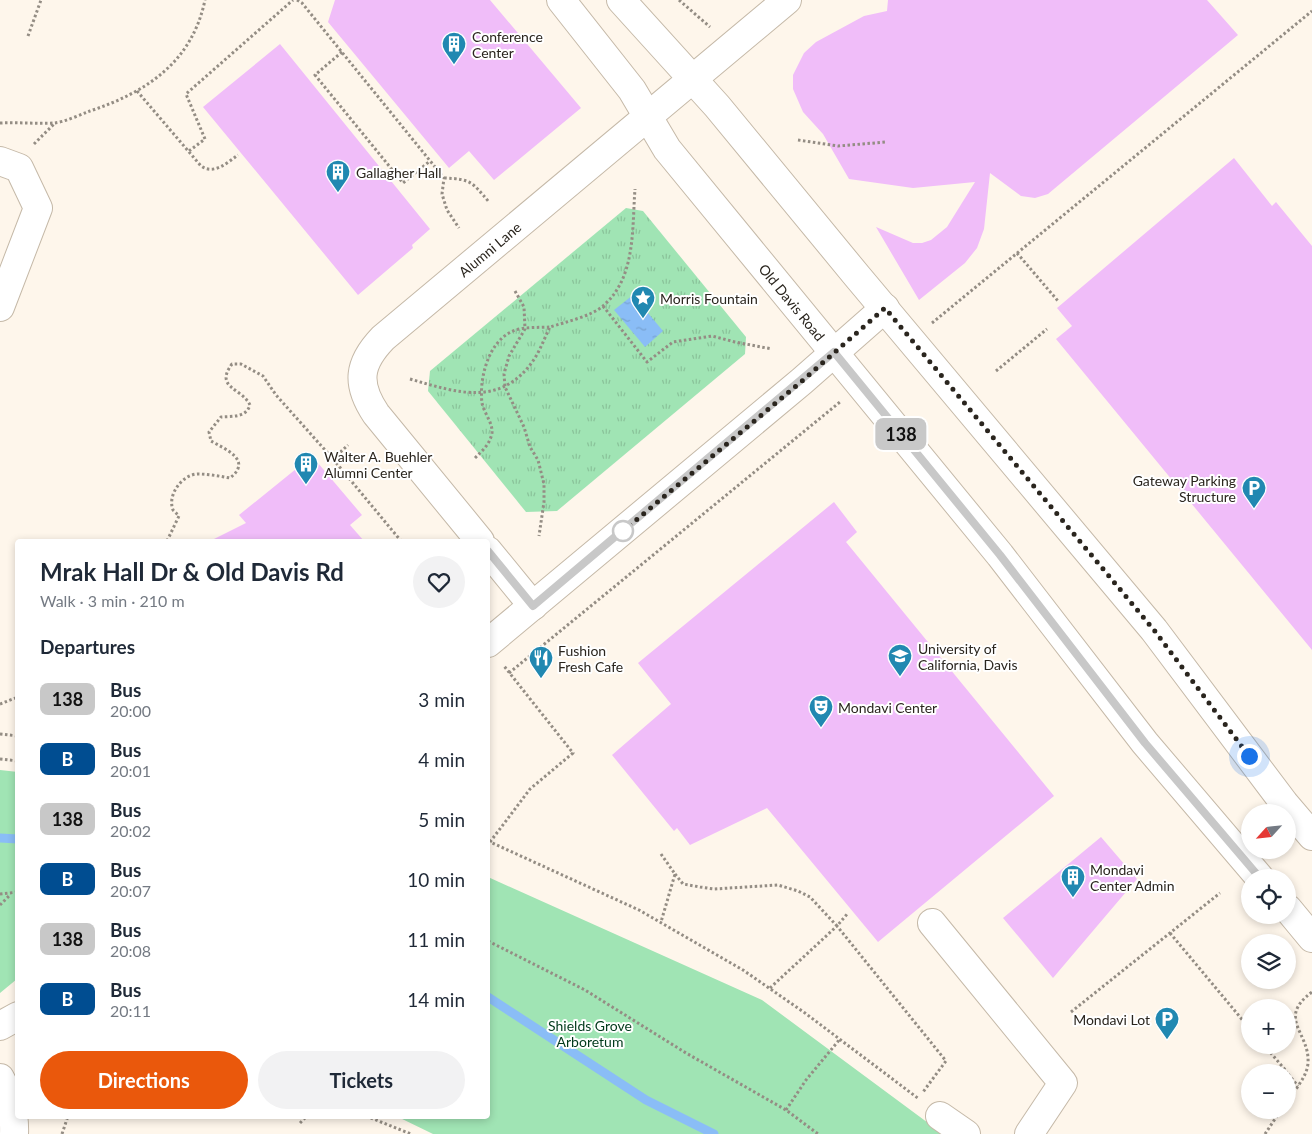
<!DOCTYPE html>
<meta charset="utf-8">
<style>
body{margin:0;font-family:Lato,sans-serif;background:#f2f2f3;color:#1f2937;height:100vh;display:flex;flex-direction:column;font-size:19px;white-space:nowrap}
*{box-sizing:border-box;margin:0}
p{font-size:16px;color:#747a83}
.icon{flex:none;width:28px;height:28px;fill:none;stroke:currentColor;stroke-width:2;stroke-linecap:round;stroke-linejoin:round}
.map{position:relative;flex:1;overflow:hidden}
.side{position:absolute;left:15px;top:539px;width:475px;height:580px;display:flex;flex-direction:column;background:#fff;border-radius:5px;box-shadow:0 2px 8px #0003}
.side>*{flex:none}
.badge{padding:0 10px;border-radius:8px;font-size:18px;line-height:32px}
.needle{width:32px;rotate:243deg}
.controls{position:absolute;left:1241px;top:804px;display:grid;gap:10px}
.controls a{display:grid;place-items:center;width:55px;height:55px;border-radius:50%;background:#fff;box-shadow:0 2px 8px #0003;font-size:25px}
.you{position:absolute;width:25px;height:25px;margin:-12px;border:4px solid #fff;border-radius:50%;background:#1a73e8;box-shadow:0 0 0 8px #1a73e833}
.map>.badge{position:absolute;translate:-50% -50%;box-shadow:0 0 0 2px #fff}
h2{padding:0 25px;font-size:19px;line-height:45px}
.round{display:grid;place-items:center;flex:none;width:52px;height:52px;border-radius:26px;background:#f2f2f3}
.summary{display:flex;align-items:center;justify-content:space-between;height:85px;padding:0 25px}
h1{font-size:24px;font-weight:700;line-height:38px}
.cta{display:flex;gap:10px;margin-top:auto;padding:10px 25px}
.cta a{flex:1;height:58px;border-radius:30px;background:#ea580c;color:#fff;font-size:20px;font-weight:700;line-height:58px;text-align:center}
.cta a+a{background:#f2f2f3;color:#1f2937}
ul{padding:0;list-style:none}
li{display:flex;align-items:center;gap:15px;height:60px;padding:0 25px}
li div{flex:1}
li b{display:block;font-size:19px}
li em{font-style:normal}
li .badge{min-width:55px;font-weight:700;text-align:center}
.map>svg:first-child{display:block}
.grass{fill:url(#grass-tufts)}
.garden{fill:#a0e4b4}
.water{fill:url(#water-ripples)}
.lines{fill:none;stroke-linecap:round;stroke-linejoin:round}
.stream{stroke:#8abdf6;stroke-width:9}
.building{fill:#f0bdf9}
.minor-casing{stroke:#c5b9a8;stroke-width:30}
.path{stroke:#948d84;stroke-width:3;stroke-dasharray:2.5 2.5;stroke-linecap:butt}
.minor{stroke:#fff;stroke-width:28}
.line-casing{stroke:#fff;stroke-width:11}
.line{stroke:#c8c8c8;stroke-width:8}
.walk{stroke:#2a251e;stroke-width:5;stroke-dasharray:0 9}
.stop-dot{fill:#fff;stroke:#c8c8c8;stroke-width:2.5}
.labels{text-anchor:middle;dominant-baseline:central;stroke-width:4;stroke-linejoin:round;paint-order:stroke}
.poi-label{font-size:14px;fill:#2a251e;stroke:#fff;text-anchor:start}
.street-label{font-size:14px;fill:#2a251e;stroke:#fff}
.park-label{font-size:14px;fill:#00391b;stroke:#fff}
</style>
<div class="map">
<svg width="1312" height="1134" viewBox="0 0 1312 1134">
<defs>
<pattern id="grass-tufts" width="24" height="20" patternUnits="userSpaceOnUse" patternTransform="scale(1.25)"><rect width="24" height="20" fill="#a0e4b4"/><path d="M3 7l-1-3M5 7V3M7 7l1-3M15 17l-1-3M17 17v-4M19 17l1-3" fill="none" stroke="#8ac39a"/></pattern>
<pattern id="water-ripples" width="26" height="14" patternUnits="userSpaceOnUse" patternTransform="scale(1.25)"><rect width="26" height="14" fill="#8abdf6"/><path d="M2 4q2-2 4 0t4 0M15 11q2-2 4 0t4 0" fill="none" stroke="#77a2d2"/></pattern>
</defs>
<rect width="100%" height="100%" fill="#fef6eb"/>
<!-- grass -->
<path class="grass" d="M626 208 643 211 746 337 745 354 557 511 526 512 428 391 430 371Z"/>
<!-- garden -->
<path class="garden" d="M0 770 18 772 17 979 0 993Z
M488 877 762 1000 943 1134H433L396 1116H488Z"/>
<!-- water -->
<path class="water" d="M633 295 663 331 645 347 614 310Z"/>
<g class="lines">
<!-- stream -->
<path class="stream" d="M0 838 18 839
M488 997 646 1100 714 1134"/>
</g>
<!-- building -->
<path class="building" d="M335 0H490L581 108 494 180 469 151 449 168 328 22Z
M888 0H1207L1238 35 1048 194 1035 198 1021 196 990 173 984 229 977 248 965 263 919 300 876 227 913 243H922L931 240 947 227 975 182 913 188 849 179 823 134 803 112 793 89V75L804 53 816 42 864 16 887 11Z
M280 44 430 229 412 245 413 248 358 295 203 107Z
M1234 158 1272 206 1276 202 1312 246V650L1056 339 1072 326 1057 308Z
M312 456 362 515 350 525 364 541H210L246 523 239 515Z
M834 502 857 532 846 542 1054 796 878 942 767 808 690 845 677 828 674 831 612 755 671 704 638 663Z
M1101 837 1137 879 1053 978 1003 918Z"/>
<g class="lines">
<defs>
<g id="minor">
<path id="s1" d="M561 0 632 90 667 149 1000 555 1145 743 1260 878"/>
<path d="M621 0 717 106 857 276 1154 630 1284 803 1312 836"/>
<path d="M0 161 19 168 38 208 0 307"/>
<path id="s2" d="M480 541 376 414C356 384 358 364 383 338L787 0"/>
<path d="M488 551 533 606"/>
<path d="M488 643 802 381 885 308"/>
<path d="M1288 909 1312 938"/>
<path d="M932 923 1063 1083 1029 1134"/>
<path d="M0 1026 18 1016"/>
<path d="M0 1078C10 1096 15 1113 14 1134"/>
<path d="M940 1116 966 1134"/>
</g>
</defs>
<!-- minor casing -->
<use href="#minor" class="minor-casing"/>
<!-- path -->
<path class="path" d="M297 0 302 3 444 178 442 194 447 210 459 228
M679 0 710 27
M28 36 41 0
M342 52 315 75 403 183 430 161
M137 91 201 166C214 175 227 163 238 155
M0 123C18 122 36 124 54 123 65 122 79 115 90 111 147 92 192 62 205 0
M798 140 838 146 886 142
M34 144 55 123
M189 151 205 139 186 94 293 0
M444 178C471 179 472 182 489 202
M1017 253 1058 301
M515 291 524 307 525 329 509 356 504 374 505 387 524 427 530 447 538 460 544 484V502L539 536
M603 306 647 362 673 342 712 336 735 342 772 349
M932 323 1312 11
M996 371 1047 329
M410 379C458 393 502 408 535 358 541 348 545 337 550 327 565 322 593 316 604 305 636 277 632 228 635 189
M475 458C483 450 490 444 492 433 493 423 484 413 482 403 479 379 488 343 511 332 522 326 538 328 550 327
M333 459 348 445
M167 541 179 516C177 514 175 512 173 510 167 495 182 475 197 474 208 474 219 476 230 478 253 460 225 449 211 441L209 432 221 417C232 416 246 418 250 405 242 388 214 388 232 364H241L263 376 276 395 333 459 401 541
M509 673 840 402
M0 704 18 697
M0 734 18 736
M0 759 18 761
M488 841 639 910 743 970 805 1013 919 1099
M490 842 530 789 573 753 504 666
M661 854 675 874 661 922
M675 874 683 884 700 887 714 889 778 885 798 891 810 897 837 926 848 913
M0 894 18 892
M0 905 10 895
M1170 933 1250 1029
M488 941 585 990 686 1053 786 1110 818 1134
M770 988 837 926 946 1061 923 1092
M1071 1012 1220 893
M1264 1045 1287 1072
M1288 1074 1298 1086
M1288 1101C1295 1089 1307 1077 1308 1063 1310 1032 1276 1019 1312 992
M786 1110 806 1080 840 1039
M366 1116 411 1134
M300 1123 307 1116
M62 1134 68 1116
M1265 1134 1281 1110"/>
<!-- minor -->
<use href="#minor" class="minor"/>
</g>
<g class="lines">
<defs>
<path id="line" d="M488 551 533 606 834 352 1000 555 1145 743 1260 878"/>
</defs>
<!-- line casing -->
<use href="#line" class="line-casing"/>
<!-- line -->
<use href="#line" class="line"/>
<!-- walk -->
<path class="walk" d="M623 531 802 381 885 308 1154 630 1249 756"/>
</g>
<!-- icons -->
<defs>
<symbol id="building-pin" viewBox="-11 -11 22 30"><path d="M0 17L-7.5 6A9.5 9.5 0 1 1 7.5 6Z" fill="#2188b1" stroke="#fff"/><path d="M-4-6H4V6H1V3H-1V6H-4ZM-2.5-4.3h1.7v1.8h-1.7ZM.8-4.3h1.7v1.8H.8ZM-2.5-1h1.7V.8h-1.7ZM.8-1h1.7V.8H.8Z" fill="#fff"/></symbol>
<symbol id="sight-pin" viewBox="-11 -11 22 30"><path d="M0 17L-7.5 6A9.5 9.5 0 1 1 7.5 6Z" fill="#2188b1" stroke="#fff"/><path d="M0-6L1.8-2.2L6-1.7L2.9 1.2L3.7 5.4L0 3.3L-3.7 5.4L-2.9 1.2L-6-1.7L-1.8-2.2Z" fill="#fff"/></symbol>
<symbol id="parking-pin" viewBox="-11 -11 22 30"><path d="M0 17L-7.5 6A9.5 9.5 0 1 1 7.5 6Z" fill="#2188b1" stroke="#fff"/><path d="M-3.5-5.5H1a3.5 3.5 0 0 1 0 7H-1V5.5H-3.5ZM-1-3.4V-.6H.8a1.4 1.4 0 0 0 0-2.8Z" fill="#fff"/></symbol>
<symbol id="university-pin" viewBox="-11 -11 22 30"><path d="M0 17L-7.5 6A9.5 9.5 0 1 1 7.5 6Z" fill="#2188b1" stroke="#fff"/><path d="M0-5L7-2L0 1L-7-2ZM-4 1L0 2.5L4 1V4Q0 6-4 4Z" fill="#fff"/></symbol>
<symbol id="restaurant-pin" viewBox="-11 -11 22 30"><path d="M0 17L-7.5 6A9.5 9.5 0 1 1 7.5 6Z" fill="#2188b1" stroke="#fff"/><path d="M-5-6h1v4h1v-4h1v4h1v-4h1v5L-1.5 .5V6h-2V.5L-5-1ZM5-6V6H3V1.5H1.5Q1.5-4 5-6Z" fill="#fff"/></symbol>
<symbol id="theatre-pin" viewBox="-11 -11 22 30"><path d="M0 17L-7.5 6A9.5 9.5 0 1 1 7.5 6Z" fill="#2188b1" stroke="#fff"/><path d="M-5-5.5Q0-4 5-5.5V0Q5 5 0 6Q-5 5-5 0ZM-3.3-2.5H-1v1.5H-3.3ZM1-2.5H3.3v1.5H1ZM-2.8 1Q0 5.5 2.8 1Z" fill="#fff"/></symbol>
</defs>
<g fill-rule="evenodd">
<use href="#building-pin" x="440" y="30" width="28" height="38"/>
<use href="#building-pin" x="324" y="158" width="28" height="38"/>
<use href="#sight-pin" x="629" y="284" width="28" height="38"/>
<use href="#building-pin" x="292" y="450" width="28" height="38"/>
<use href="#parking-pin" x="1240" y="474" width="28" height="38"/>
<use href="#university-pin" x="886" y="642" width="28" height="38"/>
<use href="#restaurant-pin" x="527" y="644" width="28" height="38"/>
<use href="#theatre-pin" x="807" y="693" width="28" height="38"/>
<use href="#building-pin" x="1059" y="863" width="28" height="38"/>
<use href="#parking-pin" x="1153" y="1005" width="28" height="38"/>
</g>
<!-- markers -->
<circle class="stop-dot" cx="623" cy="531" r="10"/>
<g class="labels">
<!-- poi labels -->
<g class="poi-label">
<text x="472" y="36">Conference<tspan x="472" dy="16">Center</tspan></text>
<text x="356" y="172">Gallagher Hall</text>
<text x="660" y="298">Morris Fountain</text>
<text x="324" y="456">Walter A. Buehler<tspan x="324" dy="16">Alumni Center</tspan></text>
<text x="1236" y="480" text-anchor="end">Gateway Parking<tspan x="1236" dy="16">Structure</tspan></text>
<text x="918" y="648">University of<tspan x="918" dy="16">California, Davis</tspan></text>
<text x="558" y="650">Fushion<tspan x="558" dy="16">Fresh Cafe</tspan></text>
<text x="838" y="707">Mondavi Center</text>
<text x="1090" y="869">Mondavi<tspan x="1090" dy="16">Center Admin</tspan></text>
<text x="1150" y="1019" text-anchor="end">Mondavi Lot</text>
</g>
<!-- street labels -->
<g class="street-label">
<text stroke="none"><textPath href="#s2" startOffset="388">Alumni Lane</textPath></text>
<text stroke="none"><textPath href="#s1" startOffset="381">Old Davis Road</textPath></text>
</g>
<!-- park labels -->
<g class="park-label">
<text x="590" y="1025">Shields Grove<tspan x="590" dy="16">Arboretum</tspan></text>
</g>
</g>
</svg>
<div class="controls">
<a><svg class="needle" viewBox="-14 -14 28 28"><path d="M0-13l5 13h-10z" fill="#e53935"/><path d="M0 13l5-13h-10z" fill="#747a83"/></svg></a>
<a><svg class="icon" aria-label="locate" viewBox="0 0 24 24"><circle cx="12" cy="12" r="6"/><path d="M12 2v4M12 18v4M2 12h4M18 12h4"/></svg></a>
<a><svg class="icon" aria-label="layers" viewBox="0 0 24 24"><path d="M12 4l9 5-9 5-9-5zM3 14l9 5 9-5"/></svg></a>
<a>+</a>
<a>−</a>
</div>
<div class="you" style="left:1249px;top:756px"></div>
<b class="badge" style="left:901px;top:434px;background:#c8c8c8;color:#111">138</b>
<section class="side">
<div class="summary"><div><h1>Mrak Hall Dr &amp; Old Davis Rd</h1><p>Walk · 3 min · 210 m</p></div><a class="round"><svg class="icon" aria-label="heart" viewBox="0 0 24 24"><path d="M12 20l-8-8c-3-5 5-10 8-4 3-6 11-1 8 4z"/></svg></a></div>
<h2>Departures</h2>
<ul>
<li><span class="badge" style="background:#c8c8c8;color:#111">138</span><div><b>Bus</b><p>20:00</p></div><em>3 min</em></li>
<li><span class="badge" style="background:#004d91;color:#fff">B</span><div><b>Bus</b><p>20:01</p></div><em>4 min</em></li>
<li><span class="badge" style="background:#c8c8c8;color:#111">138</span><div><b>Bus</b><p>20:02</p></div><em>5 min</em></li>
<li><span class="badge" style="background:#004d91;color:#fff">B</span><div><b>Bus</b><p>20:07</p></div><em>10 min</em></li>
<li><span class="badge" style="background:#c8c8c8;color:#111">138</span><div><b>Bus</b><p>20:08</p></div><em>11 min</em></li>
<li><span class="badge" style="background:#004d91;color:#fff">B</span><div><b>Bus</b><p>20:11</p></div><em>14 min</em></li>
</ul>
<div class="cta"><a>Directions</a><a>Tickets</a></div>
</section>
</div>
